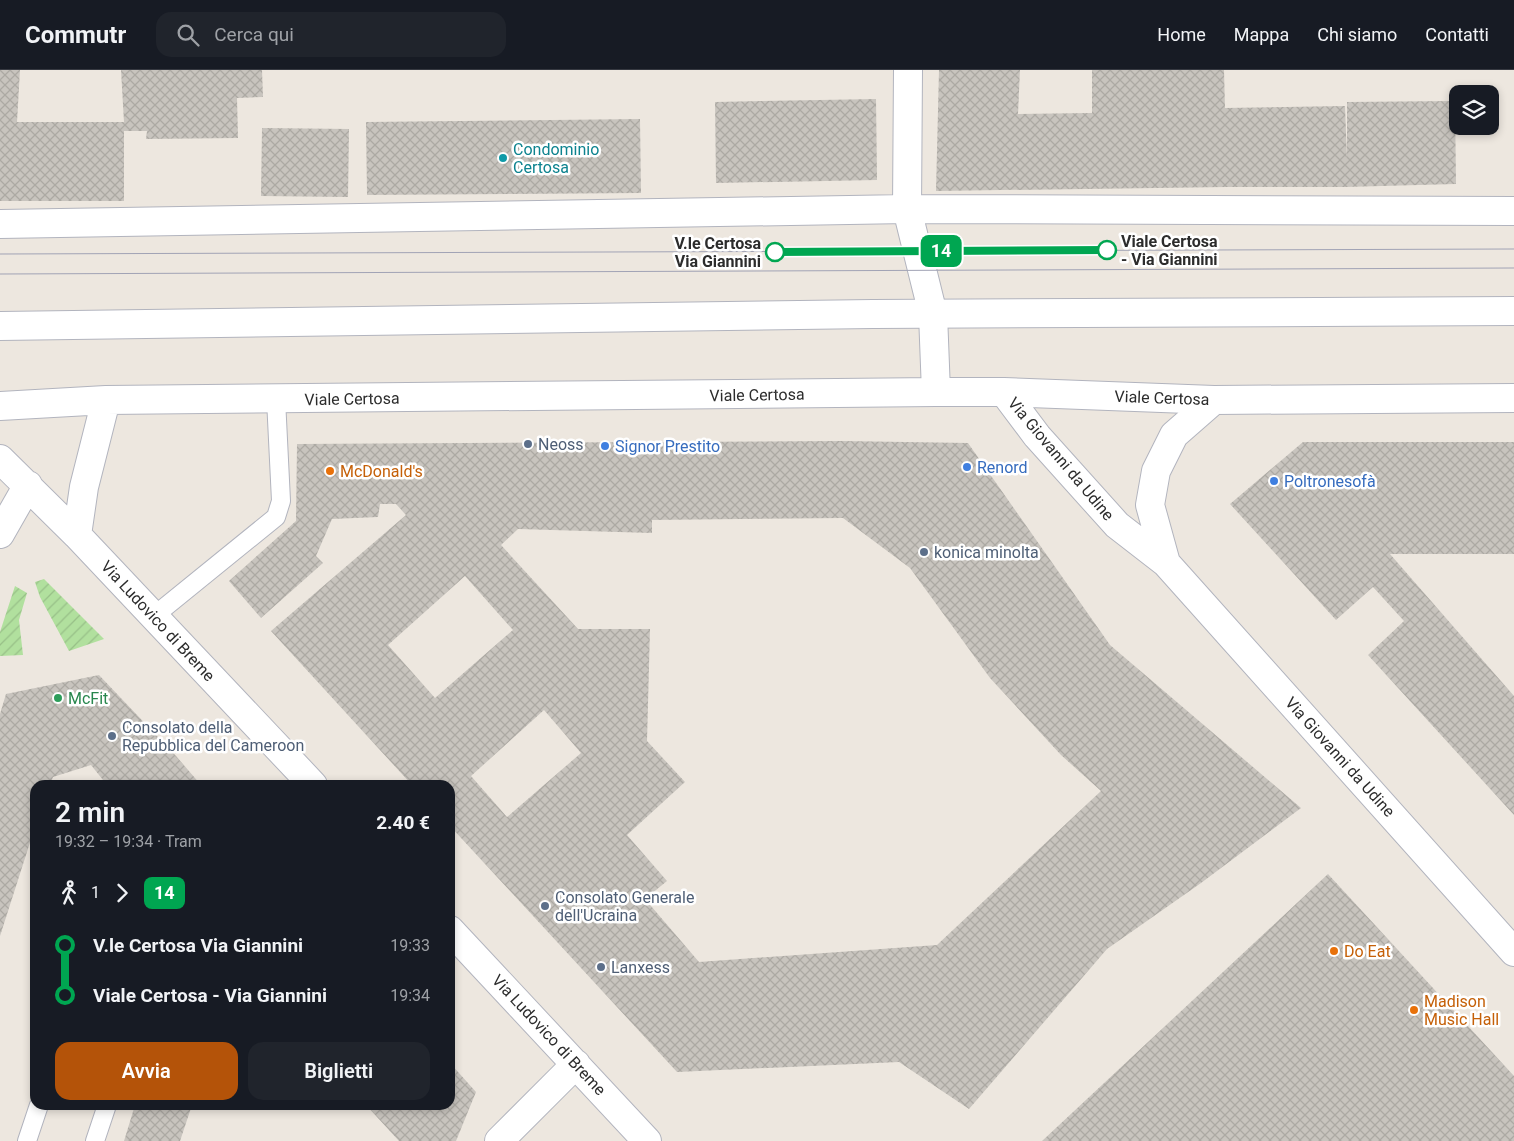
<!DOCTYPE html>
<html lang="it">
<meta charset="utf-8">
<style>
body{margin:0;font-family:Roboto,sans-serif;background:#20242c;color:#f1f3f6;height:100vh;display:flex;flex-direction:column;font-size:19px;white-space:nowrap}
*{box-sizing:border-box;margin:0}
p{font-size:16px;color:#9ea1a6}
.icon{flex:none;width:28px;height:28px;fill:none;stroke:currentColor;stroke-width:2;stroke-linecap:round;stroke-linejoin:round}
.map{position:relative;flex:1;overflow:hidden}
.sheet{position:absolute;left:30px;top:710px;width:425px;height:330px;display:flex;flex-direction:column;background:#171b24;border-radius:15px;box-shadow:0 2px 8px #0003}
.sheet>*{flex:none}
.badge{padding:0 10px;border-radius:8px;font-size:18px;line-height:32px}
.tools{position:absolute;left:1449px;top:15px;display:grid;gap:10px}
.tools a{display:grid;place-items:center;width:50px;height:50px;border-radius:10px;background:#171b24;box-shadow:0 2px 8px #0003;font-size:25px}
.map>.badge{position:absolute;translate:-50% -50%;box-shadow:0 0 0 2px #fff}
.legs{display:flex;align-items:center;gap:8px;height:55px;padding:0 25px;font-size:16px}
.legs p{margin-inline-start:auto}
.overview{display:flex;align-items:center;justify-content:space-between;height:85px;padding:0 25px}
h1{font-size:28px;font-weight:600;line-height:38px}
.primary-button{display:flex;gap:10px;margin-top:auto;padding:10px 25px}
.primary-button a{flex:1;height:58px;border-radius:15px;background:#b45309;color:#fff;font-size:20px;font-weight:600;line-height:58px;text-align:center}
.primary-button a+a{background:#20242c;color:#f1f3f6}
ul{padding:0 25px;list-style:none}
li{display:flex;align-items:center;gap:18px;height:50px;font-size:19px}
li i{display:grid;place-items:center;width:8px;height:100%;margin:0 6px;background:currentColor}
li i::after{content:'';width:12px;height:12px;margin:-6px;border:4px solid;border-radius:50%;background:#171b24}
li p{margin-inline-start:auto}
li:first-child i{background:linear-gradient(#0000 50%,currentColor 0)}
li:last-child i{background:linear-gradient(currentColor 50%,#0000 0)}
header{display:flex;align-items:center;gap:30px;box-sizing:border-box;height:70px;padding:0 25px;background:#171b24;border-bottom:1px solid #363941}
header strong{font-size:24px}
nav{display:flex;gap:28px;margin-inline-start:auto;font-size:18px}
.search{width:350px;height:45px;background:#20242c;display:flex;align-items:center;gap:12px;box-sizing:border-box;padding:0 18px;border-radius:15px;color:#9ea1a6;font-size:19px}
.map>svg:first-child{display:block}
.garden{fill:url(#garden-furrows)}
.building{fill:url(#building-cross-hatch);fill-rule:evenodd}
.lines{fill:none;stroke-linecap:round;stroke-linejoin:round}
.lane-casing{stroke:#b2b4be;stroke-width:20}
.street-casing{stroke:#b2b4be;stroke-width:30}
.secondary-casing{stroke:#b2b4be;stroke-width:30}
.lane{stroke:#fff;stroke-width:18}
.street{stroke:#fff;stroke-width:28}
.secondary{stroke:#fff;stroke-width:28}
.tram{stroke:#a1a3b5;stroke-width:1}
.line-1-casing{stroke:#fff;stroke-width:11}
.line-1{stroke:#00a651;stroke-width:8}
.culture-dot{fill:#0f9aa8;stroke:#fff;stroke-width:2}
.stop-1-dot{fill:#fff;stroke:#00a651;stroke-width:2.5}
.service-dot{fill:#5c6f8a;stroke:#fff;stroke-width:2}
.shop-dot{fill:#3f7fe0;stroke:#fff;stroke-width:2}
.food-dot{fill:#e8710a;stroke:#fff;stroke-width:2}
.leisure-dot{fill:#2e9e5b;stroke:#fff;stroke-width:2}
.labels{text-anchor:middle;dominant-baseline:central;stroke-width:5;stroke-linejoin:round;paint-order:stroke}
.culture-label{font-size:16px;fill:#0d838f;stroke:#fff;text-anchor:start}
.stop-label{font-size:16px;font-weight:bold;fill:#2c2c2c;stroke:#fff;text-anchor:start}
.street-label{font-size:16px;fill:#2c2c2c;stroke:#fff}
.service-label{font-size:16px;fill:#4e5e75;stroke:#fff;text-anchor:start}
.shop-label{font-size:16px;fill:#366cbe;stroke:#fff;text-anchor:start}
.food-label{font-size:16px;fill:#c56008;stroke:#fff;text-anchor:start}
.leisure-label{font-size:16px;fill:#27864d;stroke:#fff;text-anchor:start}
</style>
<header>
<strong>Commutr</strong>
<div class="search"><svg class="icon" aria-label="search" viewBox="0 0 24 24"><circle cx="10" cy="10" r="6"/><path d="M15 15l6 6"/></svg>Cerca qui</div>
<nav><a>Home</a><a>Mappa</a><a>Chi siamo</a><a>Contatti</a></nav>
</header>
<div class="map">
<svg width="1514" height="1071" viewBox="0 0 1514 1071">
<defs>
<pattern id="garden-furrows" width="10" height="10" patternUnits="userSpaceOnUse" patternTransform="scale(1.25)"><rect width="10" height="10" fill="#b1e09e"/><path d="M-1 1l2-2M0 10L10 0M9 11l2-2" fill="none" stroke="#98c088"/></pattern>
<pattern id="building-cross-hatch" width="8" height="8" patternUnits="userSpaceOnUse" patternTransform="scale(1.25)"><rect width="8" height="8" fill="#c8c4be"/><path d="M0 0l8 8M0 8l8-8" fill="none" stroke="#aca9a3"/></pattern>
</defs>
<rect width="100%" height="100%" fill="#ede7df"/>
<!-- garden -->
<path class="garden" d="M44 509 104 569 69 581 40 527 35 512Z
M15 516 27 523 19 550 23 585 0 586V562Z"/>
<!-- building -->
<path class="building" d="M0 0H20L17 52H124L121 0H262L263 27 237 28 238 68 146 69 147 61H124V131H0Z
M939 0H1020L1018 44 1092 43V0H1224L1225 38 1345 36 1347 89V32L1455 31 1456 114 1345 117H1226L936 121Z
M876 29 877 110 716 113 715 32Z
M640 49 641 123 367 125 366 52Z
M262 58 349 59 348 127 261 126Z
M842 371 968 373 1110 575 1301 738 1201 813 1107 879 969 1039 899 992 677 1002 450 756V715H412L271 561 406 445 396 434H380L378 447 332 449 316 486 323 493 261 548 229 511 296 451 297 374ZM843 448 910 498 990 608 1061 685 1101 721 937 875 699 892 645 829 667 811 627 765 685 712 647 671 650 559H578L501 475 518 459 652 463V450ZM465 506 513 560 435 628 388 575ZM544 640 581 683 507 747 471 706Z
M1303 372H1514V484H1390L1514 626V745L1368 585 1404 551 1373 517 1336 550 1230 434Z
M99 605 176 686 201 715H107L91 695 53 707 50 715H35V757L0 866V644L6 624Z
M1328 804 1514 1006V1071H1042Z
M450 993 476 1022 456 1071H399L366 1035H450Z
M135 1035H192L180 1071H124Z"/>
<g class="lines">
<defs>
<path id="lane" d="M154 546 276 447 281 431 276 329
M27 1071 39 1035
M95 1071 107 1035"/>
<path id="street" d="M908 0 907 139 933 244 936 322
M0 154 907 139 1514 141
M1004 322 1037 366 1117 455 1166 493 1514 882
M0 336 106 330 936 322H1004L1214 330 1514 328
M0 389 77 465 313 715
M0 464 28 415
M77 465 84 417 106 330
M1166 493 1150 435 1156 401 1174 365 1214 330
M450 860 647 1071
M499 1071 576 994"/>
<path id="secondary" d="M0 256 873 244 1514 241"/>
</defs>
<!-- lane casing -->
<use href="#lane" class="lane-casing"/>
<!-- street casing -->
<use href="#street" class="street-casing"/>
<!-- secondary casing -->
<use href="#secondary" class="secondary-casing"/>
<!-- lane -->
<use href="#lane" class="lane"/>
<!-- street -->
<use href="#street" class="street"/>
<!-- secondary -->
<use href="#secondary" class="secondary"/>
<!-- tram -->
<path class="tram" d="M0 184 1514 179
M0 204 1514 198"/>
</g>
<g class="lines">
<defs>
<path id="line-1" d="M775 182 1107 180"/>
</defs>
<!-- line-1 casing -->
<use href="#line-1" class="line-1-casing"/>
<!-- line-1 -->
<use href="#line-1" class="line-1"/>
</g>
<!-- markers -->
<circle class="culture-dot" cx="503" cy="88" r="5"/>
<g class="stop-1-dot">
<circle cx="1107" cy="180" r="9"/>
<circle cx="775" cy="182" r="9"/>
</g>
<g class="service-dot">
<circle cx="528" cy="374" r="5"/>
<circle cx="924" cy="482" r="5"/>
<circle cx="112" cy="666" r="5"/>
<circle cx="545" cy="836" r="5"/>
<circle cx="601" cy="897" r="5"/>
</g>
<g class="shop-dot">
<circle cx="605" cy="376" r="5"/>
<circle cx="967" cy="397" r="5"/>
<circle cx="1274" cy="411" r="5"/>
</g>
<g class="food-dot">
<circle cx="330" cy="401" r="5"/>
<circle cx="1334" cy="881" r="5"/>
<circle cx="1414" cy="940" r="5"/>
</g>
<circle class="leisure-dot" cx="58" cy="628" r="5"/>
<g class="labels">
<!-- culture labels -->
<g class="culture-label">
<text x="513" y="79">Condominio<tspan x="513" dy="18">Certosa</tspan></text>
</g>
<!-- stop labels -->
<g class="stop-label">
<text x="1121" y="171">Viale Certosa<tspan x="1121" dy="18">- Via Giannini</tspan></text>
<text x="761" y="173" text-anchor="end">V.le Certosa<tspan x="761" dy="18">Via Giannini</tspan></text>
</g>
<!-- street labels -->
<g class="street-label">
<text transform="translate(757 325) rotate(-1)">Viale Certosa</text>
<text transform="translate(1162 328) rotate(2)">Viale Certosa</text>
<text transform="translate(352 329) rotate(-1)">Viale Certosa</text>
<text transform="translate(1061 389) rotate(50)">Via Giovanni da Udine</text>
<text transform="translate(158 551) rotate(47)">Via Ludovico di Breme</text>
<text transform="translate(1340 687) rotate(48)">Via Giovanni da Udine</text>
<text transform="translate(549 965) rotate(47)">Via Ludovico di Breme</text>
</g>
<!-- service labels -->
<g class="service-label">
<text x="538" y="374">Neoss</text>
<text x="934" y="482">konica minolta</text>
<text x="122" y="657">Consolato della<tspan x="122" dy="18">Repubblica del Cameroon</tspan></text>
<text x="555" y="827">Consolato Generale<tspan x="555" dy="18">dell'Ucraina</tspan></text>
<text x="611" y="897">Lanxess</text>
</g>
<!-- shop labels -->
<g class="shop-label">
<text x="615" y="376">Signor Prestito</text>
<text x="977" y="397">Renord</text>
<text x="1284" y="411">Poltronesofà</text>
</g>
<!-- food labels -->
<g class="food-label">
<text x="340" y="401">McDonald's</text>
<text x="1344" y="881">Do Eat</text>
<text x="1424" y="931">Madison<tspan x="1424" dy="18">Music Hall</tspan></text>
</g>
<!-- leisure labels -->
<g class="leisure-label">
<text x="68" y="628">McFit</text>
</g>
</g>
</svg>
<div class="tools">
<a><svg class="icon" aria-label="layers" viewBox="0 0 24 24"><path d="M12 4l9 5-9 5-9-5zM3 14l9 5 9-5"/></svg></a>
</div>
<b class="badge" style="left:941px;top:181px;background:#00a651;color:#fff">14</b>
<section class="sheet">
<div class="overview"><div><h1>2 min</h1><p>19:32 – 19:34 · Tram</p></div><b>2.40 €</b></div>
<div class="legs"><svg class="icon" aria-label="walk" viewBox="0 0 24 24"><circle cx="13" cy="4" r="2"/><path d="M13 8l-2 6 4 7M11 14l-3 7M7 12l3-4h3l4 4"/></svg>1<svg class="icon" aria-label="forward" viewBox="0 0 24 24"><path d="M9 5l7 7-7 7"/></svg><b class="badge" style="background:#00a651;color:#fff">14</b></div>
<ul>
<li><i style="color:#00a651"></i><b>V.le Certosa Via Giannini</b><p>19:33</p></li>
<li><i style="color:#00a651"></i><b>Viale Certosa - Via Giannini</b><p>19:34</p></li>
</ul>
<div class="primary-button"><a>Avvia</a><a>Biglietti</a></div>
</section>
</div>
